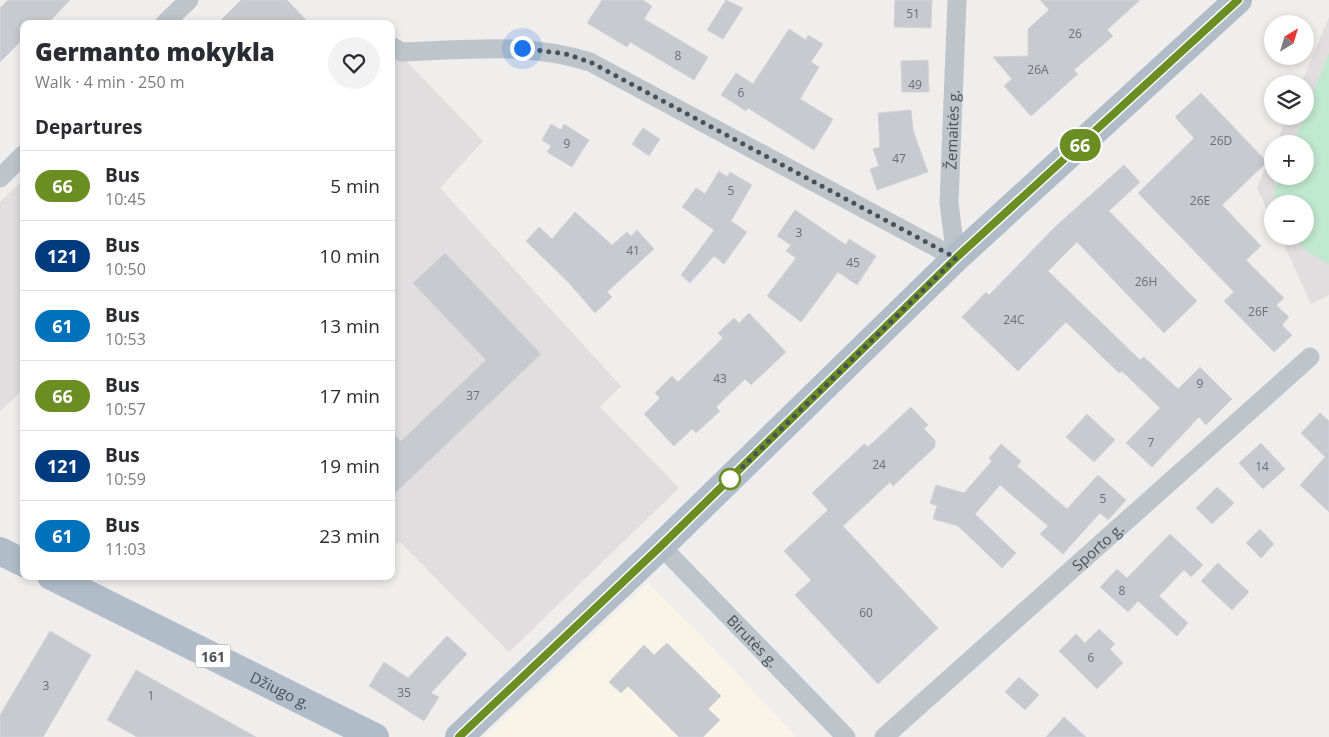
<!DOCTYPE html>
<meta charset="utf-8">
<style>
body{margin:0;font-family:"Open Sans",sans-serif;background:#f2f2f3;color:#2b2b33;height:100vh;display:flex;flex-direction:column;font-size:19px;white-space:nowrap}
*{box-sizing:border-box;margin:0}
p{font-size:16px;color:#7c7c81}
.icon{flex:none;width:28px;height:28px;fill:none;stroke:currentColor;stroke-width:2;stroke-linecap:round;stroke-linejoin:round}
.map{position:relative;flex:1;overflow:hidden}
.panel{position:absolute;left:20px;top:20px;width:375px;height:560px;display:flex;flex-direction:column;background:#fff;border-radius:10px;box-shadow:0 2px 8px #0003}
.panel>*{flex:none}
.badge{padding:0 10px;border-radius:16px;font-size:18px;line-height:32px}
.needle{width:32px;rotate:38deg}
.controls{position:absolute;left:1264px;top:15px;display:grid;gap:10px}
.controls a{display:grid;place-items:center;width:50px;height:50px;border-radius:50%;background:#fff;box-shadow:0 2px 8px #0003;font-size:25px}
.you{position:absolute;width:25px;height:25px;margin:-12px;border:4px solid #fff;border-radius:50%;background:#1a73e8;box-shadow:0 0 0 8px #1a73e833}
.map>.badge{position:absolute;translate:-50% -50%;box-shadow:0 0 0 2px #fff}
h2{padding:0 15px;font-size:19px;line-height:45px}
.round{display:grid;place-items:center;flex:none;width:52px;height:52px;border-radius:26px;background:#f2f2f3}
.headline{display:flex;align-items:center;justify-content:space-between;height:85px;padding:0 15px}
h1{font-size:24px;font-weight:800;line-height:38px}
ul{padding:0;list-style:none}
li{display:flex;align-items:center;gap:15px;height:70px;padding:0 15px;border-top:1px solid #e1e1e2}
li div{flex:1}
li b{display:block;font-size:19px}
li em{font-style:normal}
li .badge{min-width:55px;font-weight:700;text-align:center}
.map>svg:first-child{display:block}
.commercial{fill:#f9f4e8}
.education{fill:#e1dedf}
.green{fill:#c0e9cf}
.building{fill:#c9cacf;stroke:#d2d4d8}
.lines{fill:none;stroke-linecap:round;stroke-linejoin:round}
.street{stroke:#bdc5cb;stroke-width:19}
.primary{stroke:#b0bdc9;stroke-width:28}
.line-casing{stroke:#fff;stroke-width:11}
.line{stroke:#6b8e23;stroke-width:8}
.walk{stroke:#485158;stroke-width:5;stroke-dasharray:0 9}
.stop-dot{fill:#fff;stroke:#6b8e23;stroke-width:2.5}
.labels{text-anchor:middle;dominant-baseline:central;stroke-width:4.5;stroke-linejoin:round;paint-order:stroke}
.number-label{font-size:12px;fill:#686f76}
.shield{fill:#fff;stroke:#7f858a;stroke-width:1}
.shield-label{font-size:14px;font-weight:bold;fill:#485158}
.street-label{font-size:15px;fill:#485158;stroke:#fff}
</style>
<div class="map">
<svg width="1329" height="737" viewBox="0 0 1329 737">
<rect width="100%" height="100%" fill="#f0eded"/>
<!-- commercial -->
<path class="commercial" d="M648 583 703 637 796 737H484Z"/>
<!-- education -->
<path class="education" d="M1329 17V295L1311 304 1280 236H1305V204H1272V221L1257 188 1272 152V176H1305V144H1276L1287 116H1305V84H1301Z
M391 45 483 141 440 188 621 386 600 407 679 488 509 652 400 542 391 546Z
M24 179V389L0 411V202Z"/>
<!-- green -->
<path class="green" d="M1329 53V264L1308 252 1291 236H1305V204H1276L1275 190 1280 176H1305V144H1293Z"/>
<!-- building -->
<path class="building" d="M8 0H70L47 24H24V38L0 62V8Z
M241 0H287L310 24H217Z
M602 0H643L652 6 644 19 708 57 694 80 630 42 627 47 587 23Z
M726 0 743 8 723 39 707 30Z
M895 0H932L931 28 894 27Z
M1040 0H1140L1107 30 1113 36 1074 70 1078 74 1031 116 1004 86 1012 79 993 57 1028 56V29L1049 10Z
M789 29 806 40 808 35 823 44 811 62 819 67 800 99 833 119 814 150 748 108 746 111 721 95 736 73 753 84Z
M928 60 929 92H902L901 61Z
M1201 93 1267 162 1222 205 1261 246 1246 260 1284 298 1276 305 1289 317 1282 325 1292 335 1274 352 1224 301 1234 292 1138 193 1194 138 1175 117Z
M911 110 913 130 928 172 877 190 870 169 879 166 873 149 880 147 878 113Z
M551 124 561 130 564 124 589 140 572 167 547 152 551 146 542 140Z
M643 128 660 139 649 156 632 144Z
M1124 165 1140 182 1109 211 1197 301 1164 333 1077 242 1048 271 1140 360 1144 357 1178 389 1200 367 1232 399 1206 425 1199 417 1152 467 1126 443 1160 408 1122 371 1119 373 1066 322 1018 371 962 317 986 292 989 295 1056 226Z
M719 171 727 177 730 172 752 185 731 221 747 232 724 264 714 256 690 283 681 275 714 230 682 207 696 188 705 194Z
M795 210 846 245 849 239 876 256 857 285 838 272 801 322 767 296 796 258 786 251 791 245 777 236Z
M575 212 612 245 627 232 631 236 637 230 654 249 607 292 612 297 595 313 569 283 526 241 539 227 552 239Z
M445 253 541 354 391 497V431L401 441 486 360 413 283Z
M749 313 786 352 751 385 745 379 716 407 720 411 696 433 692 429 674 446 644 414 660 398 655 393 672 376 678 382 723 338 718 333 734 318 739 323Z
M911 407 928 425 924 429 935 440V447L893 486 890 482 843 526 938 628 878 684 795 595 811 580 784 551 828 510 812 493 864 444 868 447Z
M1320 413 1329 421V512L1300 485 1325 457 1301 433Z
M1087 414 1115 440 1094 462 1066 437Z
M1261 443 1285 469 1263 489 1239 463Z
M1001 444 1021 461 1017 466 1067 509 1098 475 1126 500 1108 520 1100 513 1063 554 1040 534 1048 526 1000 485 975 514 1016 553 1002 568 958 526 933 519 937 506 930 503 936 485 964 493 992 461 989 458Z
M1217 487 1234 503 1212 524 1196 508Z
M1260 529 1274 544 1261 558 1246 543Z
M1170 534 1203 565 1191 577 1184 570 1159 596 1188 623 1177 636 1138 601 1128 612 1100 587 1117 569 1127 578Z
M1218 563 1249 592 1232 610 1201 581Z
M1099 629 1115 644 1110 649 1123 663 1097 689 1059 651 1076 634 1085 643Z
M50 631 91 655 43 737H0V715Z
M447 636 467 654 431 693 439 697 424 721 369 686 384 662 408 678Z
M667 643 721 696 708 709 720 720 703 737H679L628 686 621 693 609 682 644 645 654 655Z
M136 670 256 737H137L107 720Z
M1019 677 1039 695 1025 710 1005 692Z
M1064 717 1086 737H1046Z"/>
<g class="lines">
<!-- street -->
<g class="street">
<path d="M164 24 189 0"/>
<path d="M391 46 402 52C465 50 529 42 590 62L956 258"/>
<path d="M0 178 24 154"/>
<path id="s1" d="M956 258 949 203 957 0"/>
<path id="s2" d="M661 546 846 737"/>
<path id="s3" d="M884 737 1310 357"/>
</g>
<!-- primary -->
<g class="primary">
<path d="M0 551 24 563"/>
<path id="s4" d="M51 576 375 737"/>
<path d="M459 737 661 546 956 258 1238 0"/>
</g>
</g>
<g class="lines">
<defs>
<path id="line" d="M459 737 661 546 956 258 1238 0"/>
</defs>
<!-- line casing -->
<use href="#line" class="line-casing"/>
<!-- line -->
<use href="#line" class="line"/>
<!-- walk -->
<path class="walk" d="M522 48 566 54 590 62 956 258 730 479"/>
</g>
<!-- markers -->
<circle class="stop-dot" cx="730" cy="479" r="10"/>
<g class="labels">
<!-- number labels -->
<g class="number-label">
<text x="913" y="13">51</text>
<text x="1075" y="33">26</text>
<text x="678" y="55">8</text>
<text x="1038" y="69">26A</text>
<text x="915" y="84">49</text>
<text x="741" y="92">6</text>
<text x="1221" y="140">26D</text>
<text x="567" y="143">9</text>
<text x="899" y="158">47</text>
<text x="731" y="190">5</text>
<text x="1200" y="200">26E</text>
<text x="799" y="232">3</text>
<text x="633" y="250">41</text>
<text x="853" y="262">45</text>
<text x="1146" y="281">26H</text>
<text x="1258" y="311">26F</text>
<text x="1014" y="319">24C</text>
<text x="720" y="378">43</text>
<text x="1200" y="383">9</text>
<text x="473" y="395">37</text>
<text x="1151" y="442">7</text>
<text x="879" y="464">24</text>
<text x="1262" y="466">14</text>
<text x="1103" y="498">5</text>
<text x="1122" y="590">8</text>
<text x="866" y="612">60</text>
<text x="1091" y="657">6</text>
<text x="46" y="685">3</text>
<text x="404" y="692">35</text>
<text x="151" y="695">1</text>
</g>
<!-- shield labels -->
<rect class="shield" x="195.5" y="644.5" width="35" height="23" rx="4"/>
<g class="shield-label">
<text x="213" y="656">161</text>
</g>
<!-- street labels -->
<g class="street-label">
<text stroke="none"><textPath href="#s1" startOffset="129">Žemaitės g.</textPath></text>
<text stroke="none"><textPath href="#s3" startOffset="286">Sporto g.</textPath></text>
<text stroke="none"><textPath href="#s2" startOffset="132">Birutės g.</textPath></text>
<text stroke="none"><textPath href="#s4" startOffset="256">Džiugo g.</textPath></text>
</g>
</g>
</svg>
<div class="controls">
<a><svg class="needle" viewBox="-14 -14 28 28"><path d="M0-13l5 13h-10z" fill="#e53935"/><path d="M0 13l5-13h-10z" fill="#7c7c81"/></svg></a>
<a><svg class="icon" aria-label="layers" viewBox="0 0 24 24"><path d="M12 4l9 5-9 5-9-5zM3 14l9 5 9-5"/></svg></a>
<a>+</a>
<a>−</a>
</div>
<div class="you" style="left:522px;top:48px"></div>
<b class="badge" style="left:1080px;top:145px;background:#6b8e23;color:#fff">66</b>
<section class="panel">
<div class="headline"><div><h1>Germanto mokykla</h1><p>Walk · 4 min · 250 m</p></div><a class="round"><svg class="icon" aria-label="heart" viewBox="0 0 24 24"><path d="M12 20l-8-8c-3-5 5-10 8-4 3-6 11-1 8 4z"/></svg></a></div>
<h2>Departures</h2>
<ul>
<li><span class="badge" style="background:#6b8e23;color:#fff">66</span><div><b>Bus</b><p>10:45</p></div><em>5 min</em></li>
<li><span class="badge" style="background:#003b80;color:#fff">121</span><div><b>Bus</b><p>10:50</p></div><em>10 min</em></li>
<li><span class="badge" style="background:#0072bc;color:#fff">61</span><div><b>Bus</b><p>10:53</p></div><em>13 min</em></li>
<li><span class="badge" style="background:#6b8e23;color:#fff">66</span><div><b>Bus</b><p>10:57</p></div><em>17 min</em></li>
<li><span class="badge" style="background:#003b80;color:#fff">121</span><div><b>Bus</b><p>10:59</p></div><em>19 min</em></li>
<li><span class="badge" style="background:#0072bc;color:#fff">61</span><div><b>Bus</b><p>11:03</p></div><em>23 min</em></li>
</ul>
</section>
</div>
